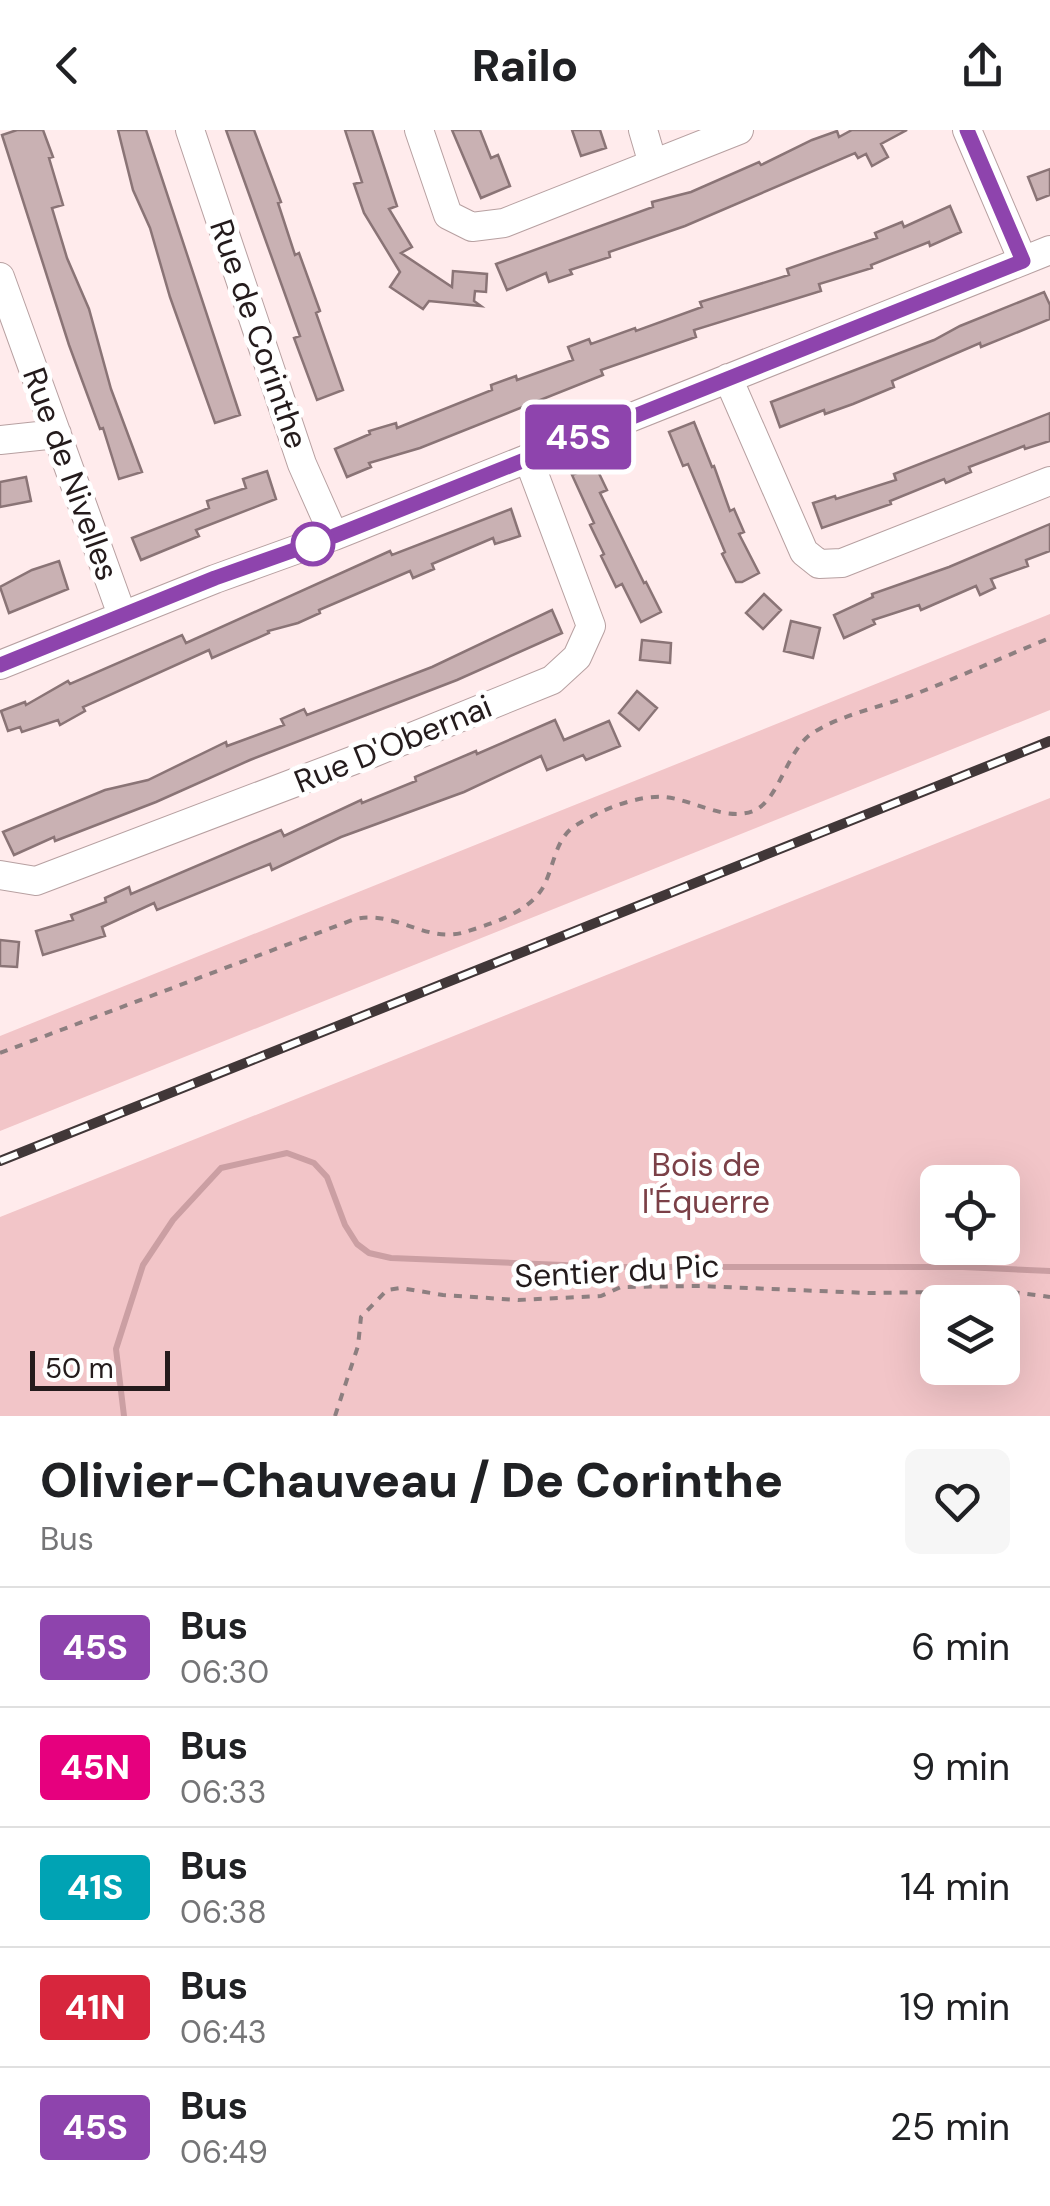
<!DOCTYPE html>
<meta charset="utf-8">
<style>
body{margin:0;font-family:"DM Sans",sans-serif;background:#f6f6f6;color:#202124;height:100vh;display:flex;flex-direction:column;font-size:38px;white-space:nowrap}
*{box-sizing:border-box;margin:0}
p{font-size:32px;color:#757577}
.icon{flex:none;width:55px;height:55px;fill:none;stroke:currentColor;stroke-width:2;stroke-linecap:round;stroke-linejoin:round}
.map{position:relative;height:1286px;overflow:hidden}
.panel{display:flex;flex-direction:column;background:#fff;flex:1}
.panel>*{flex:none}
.badge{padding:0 20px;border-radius:8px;font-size:35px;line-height:65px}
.buttons{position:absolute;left:920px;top:1035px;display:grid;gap:20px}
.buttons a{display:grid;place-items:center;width:100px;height:100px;border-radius:15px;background:#fff;box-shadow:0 10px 40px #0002;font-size:50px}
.scale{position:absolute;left:30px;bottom:25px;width:140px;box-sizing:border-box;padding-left:10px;border:5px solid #241b1c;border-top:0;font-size:28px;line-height:35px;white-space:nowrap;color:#241b1c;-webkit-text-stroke:8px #fff;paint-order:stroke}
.map>.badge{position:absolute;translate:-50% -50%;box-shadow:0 0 0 5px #fff}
.round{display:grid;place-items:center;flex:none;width:105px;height:105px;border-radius:15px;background:#f6f6f6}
.overview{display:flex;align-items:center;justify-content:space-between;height:170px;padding:0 40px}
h1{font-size:48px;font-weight:800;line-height:75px}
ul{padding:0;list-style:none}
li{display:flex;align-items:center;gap:30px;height:120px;padding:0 40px;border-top:2px solid #e0e0e0}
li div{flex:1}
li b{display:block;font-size:38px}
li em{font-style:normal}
li .badge{min-width:110px;font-weight:700;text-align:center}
header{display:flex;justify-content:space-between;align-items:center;height:130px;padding:0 40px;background:#fff;font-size:45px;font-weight:800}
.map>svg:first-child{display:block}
.green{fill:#f2c5c8;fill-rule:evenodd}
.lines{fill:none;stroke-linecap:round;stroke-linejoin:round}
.stream{stroke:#cb9fa3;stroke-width:6}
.building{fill:#c9b1b3;stroke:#8a7476;stroke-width:2.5}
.minor-casing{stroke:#b7a0a1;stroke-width:30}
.path{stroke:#8d7f80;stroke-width:4;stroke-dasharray:8 8;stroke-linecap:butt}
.minor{stroke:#fff;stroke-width:28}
.rail-casing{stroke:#413738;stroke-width:10}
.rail{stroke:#fff;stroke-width:6;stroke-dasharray:19;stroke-linecap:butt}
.line-casing{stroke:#fff;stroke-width:22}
.line{stroke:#8e44ad;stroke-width:15}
.stop-dot{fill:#fff;stroke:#8e44ad;stroke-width:5}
.labels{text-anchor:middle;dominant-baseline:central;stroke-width:10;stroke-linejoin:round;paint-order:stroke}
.street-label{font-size:32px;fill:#241b1c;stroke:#fff}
.park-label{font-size:32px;fill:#7b4047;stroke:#fff}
</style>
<header><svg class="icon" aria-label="back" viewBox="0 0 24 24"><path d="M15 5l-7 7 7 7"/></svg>Railo<svg class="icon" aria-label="share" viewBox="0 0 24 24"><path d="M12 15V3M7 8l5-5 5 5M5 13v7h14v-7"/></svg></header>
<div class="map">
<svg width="1050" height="1286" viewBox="0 0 1050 1286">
<rect width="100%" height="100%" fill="#ffebec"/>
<!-- green -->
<path class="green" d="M1050 484V580L0 1001V906Z
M1050 668V1286H0V1087ZM1002 1052V1118H938V1052ZM1002 1172V1238H938V1172Z"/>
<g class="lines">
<!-- stream -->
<path class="stream" d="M124 1286 116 1219 143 1135 173 1090 221 1038 287 1023 314 1033 327 1047 345 1095 357 1114 369 1123 391 1128 612 1137H963L1050 1141"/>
</g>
<!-- building -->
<path class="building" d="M17 0H43L53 27 49 28 63 75 52 78 67 128 89 179 111 259 142 342 119 349 103 298 100 299 69 215 2 5Z
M118 0H146L240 285 215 293 170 167 150 98 133 60Z
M226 0H254L281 72 278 73 295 125 299 123 320 181 316 183 343 260 317 270 294 208 300 206Z
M345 0H372L397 76 389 79 412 117 401 123 452 157 453 141 487 144 486 162 475 161 474 171 481 176 429 171 423 179 390 157 400 142 364 83 354 54 362 52Z
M452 0H480L491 28 498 25 510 56 481 68Z
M572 0H600L606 18 581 26Z
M852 0H907L881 14 888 27 872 36 866 24 858 28 855 23 685 96 609 122 610 127 570 140 572 144 549 152 546 143 507 160 496 134 653 77 652 72 691 62 759 32 761 35 812 10 837 1 839 7Z
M1050 39V65L1037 70 1028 47Z
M950 76 961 102 930 116 929 112 871 135 872 138 819 154 821 161 694 200 696 207 601 240 603 245 420 318 369 333 371 337 347 347 335 319 370 304 369 301 396 293 397 298 492 260 491 255 516 246 517 250 573 230 568 217 589 209 591 214 635 198 636 201 702 177 700 172 789 145 787 139 877 108 875 103 902 92 904 97Z
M1044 162 1050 175V189L981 217 980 213 892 251 894 257 853 274 825 284 824 280 780 297 771 272 934 210 960 196Z
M1050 283V311L1025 319 1024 316 969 337 971 342 946 353 944 349 890 371 891 374 822 398 813 373 835 366 836 369 896 350 894 344Z
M694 292 712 337 714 336 730 381 734 379 744 402 739 404 759 443 742 452H736L722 424 725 422 688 334 683 336 669 302Z
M595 335 607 360 600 363 644 453 646 452 661 482 641 492 622 454 616 457 601 426 604 424 590 395 594 393 572 345Z
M267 341 276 369 196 400 199 406 141 430 132 408 209 378 207 371 246 358 243 349Z
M26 347 31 371 0 377V352Z
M511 379 520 406 495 414 493 408 432 434 434 439 413 448 410 441 319 480 320 483 298 493 268 501 269 503 212 528 209 520 83 577 85 581 60 595 58 590 22 602 20 597 8 601 1 581 25 572 26 575 68 551 70 554 182 505 186 513 390 421 392 425Z
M1050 394V421L1026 430 1028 436 991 449 995 458 980 465 976 456 921 480 919 475 873 490 875 494 844 508 834 485 873 467 872 464 949 437Z
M59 431 68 459 9 483 0 457 32 440Z
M764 464 781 480 763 499 746 483Z
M552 480 562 503 457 550 250 630 156 672 55 711 54 707 14 725 3 702 105 660 148 650 226 612 227 616 284 595 281 589 304 579 307 585 432 537Z
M791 491 820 498 813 528 784 521Z
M642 510 671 513 670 533 640 530Z
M637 561 657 578 639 600 619 583Z
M555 590 564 610 609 591 620 616 586 630 583 625 547 640 541 626 464 662 341 707 272 740 270 734 157 780 154 773 102 797 105 806 43 825 36 801 73 790 71 785 106 772 105 768 129 757 131 764 281 700 284 706 361 670 362 673 416 651 415 647 476 621 477 624Z
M0 810 19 812 17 837 0 836Z"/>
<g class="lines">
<defs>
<path id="minor" d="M190 0 302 334 334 406
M419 0 448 85 472 97 504 93 739 0
M643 0 653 34
M967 0 1023 131
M0 147 122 485
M728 248 804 422 819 434 842 433 1050 351
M0 310 57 304
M0 535 215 449 334 406 1050 120
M0 745 36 751 370 624 552 550 577 527 591 496 528 328"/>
</defs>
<!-- minor casing -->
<use href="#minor" class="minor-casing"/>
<!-- path -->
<path class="path" d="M0 923 355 789C396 780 427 814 465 802 491 794 527 783 542 759 555 737 554 707 578 694 601 680 637 665 664 667 692 669 725 692 753 681 779 671 786 622 811 604 840 585 877 578 910 566 957 548 1003 527 1050 508
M335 1286 358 1216 361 1187 387 1160 401 1158 443 1165 518 1170 601 1166 621 1157 700 1156 868 1163 1005 1161 1050 1167"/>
<!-- minor -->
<use href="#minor" class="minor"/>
<defs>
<path id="rail" d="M0 1031 1050 611"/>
</defs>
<!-- rail casing -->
<use href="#rail" class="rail-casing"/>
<!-- rail -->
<use href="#rail" class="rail"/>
</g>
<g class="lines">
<defs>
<path id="line" d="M0 535 215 448 334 406 1023 131 967 0"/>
</defs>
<!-- line casing -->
<use href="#line" class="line-casing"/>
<!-- line -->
<use href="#line" class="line"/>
</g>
<!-- markers -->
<circle class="stop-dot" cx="313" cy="414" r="20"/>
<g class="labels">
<!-- street labels -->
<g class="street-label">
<text transform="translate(259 204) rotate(71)">Rue de Corinthe</text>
<text transform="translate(71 344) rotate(70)">Rue de Nivelles</text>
<text transform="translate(393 614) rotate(-22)">Rue D'Obernai</text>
<text transform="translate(617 1141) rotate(-3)">Sentier du Pic</text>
</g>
<!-- park labels -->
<g class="park-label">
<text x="706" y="1035">Bois de<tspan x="706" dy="37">l'Équerre</tspan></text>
</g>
</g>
</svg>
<div class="buttons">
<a><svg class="icon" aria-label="locate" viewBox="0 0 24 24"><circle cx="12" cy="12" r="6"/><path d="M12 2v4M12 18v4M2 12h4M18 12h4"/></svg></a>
<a><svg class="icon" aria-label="layers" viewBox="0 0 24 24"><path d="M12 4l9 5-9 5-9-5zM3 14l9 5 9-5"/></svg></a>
</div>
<div class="scale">50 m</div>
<b class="badge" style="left:578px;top:307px;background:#8e44ad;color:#fff">45S</b>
</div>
<section class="panel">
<div class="overview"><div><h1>Olivier-Chauveau / De Corinthe</h1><p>Bus</p></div><a class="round"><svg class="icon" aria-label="heart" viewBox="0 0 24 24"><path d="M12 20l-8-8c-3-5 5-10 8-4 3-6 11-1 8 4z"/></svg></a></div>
<ul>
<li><span class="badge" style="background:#8e44ad;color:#fff">45S</span><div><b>Bus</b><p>06:30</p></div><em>6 min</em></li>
<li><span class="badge" style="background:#e6007e;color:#fff">45N</span><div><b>Bus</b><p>06:33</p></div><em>9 min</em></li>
<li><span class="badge" style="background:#00a3b4;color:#fff">41S</span><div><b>Bus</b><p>06:38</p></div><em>14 min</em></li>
<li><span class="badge" style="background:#d7263d;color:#fff">41N</span><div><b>Bus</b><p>06:43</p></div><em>19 min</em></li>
<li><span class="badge" style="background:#8e44ad;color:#fff">45S</span><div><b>Bus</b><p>06:49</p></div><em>25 min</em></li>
</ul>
</section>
